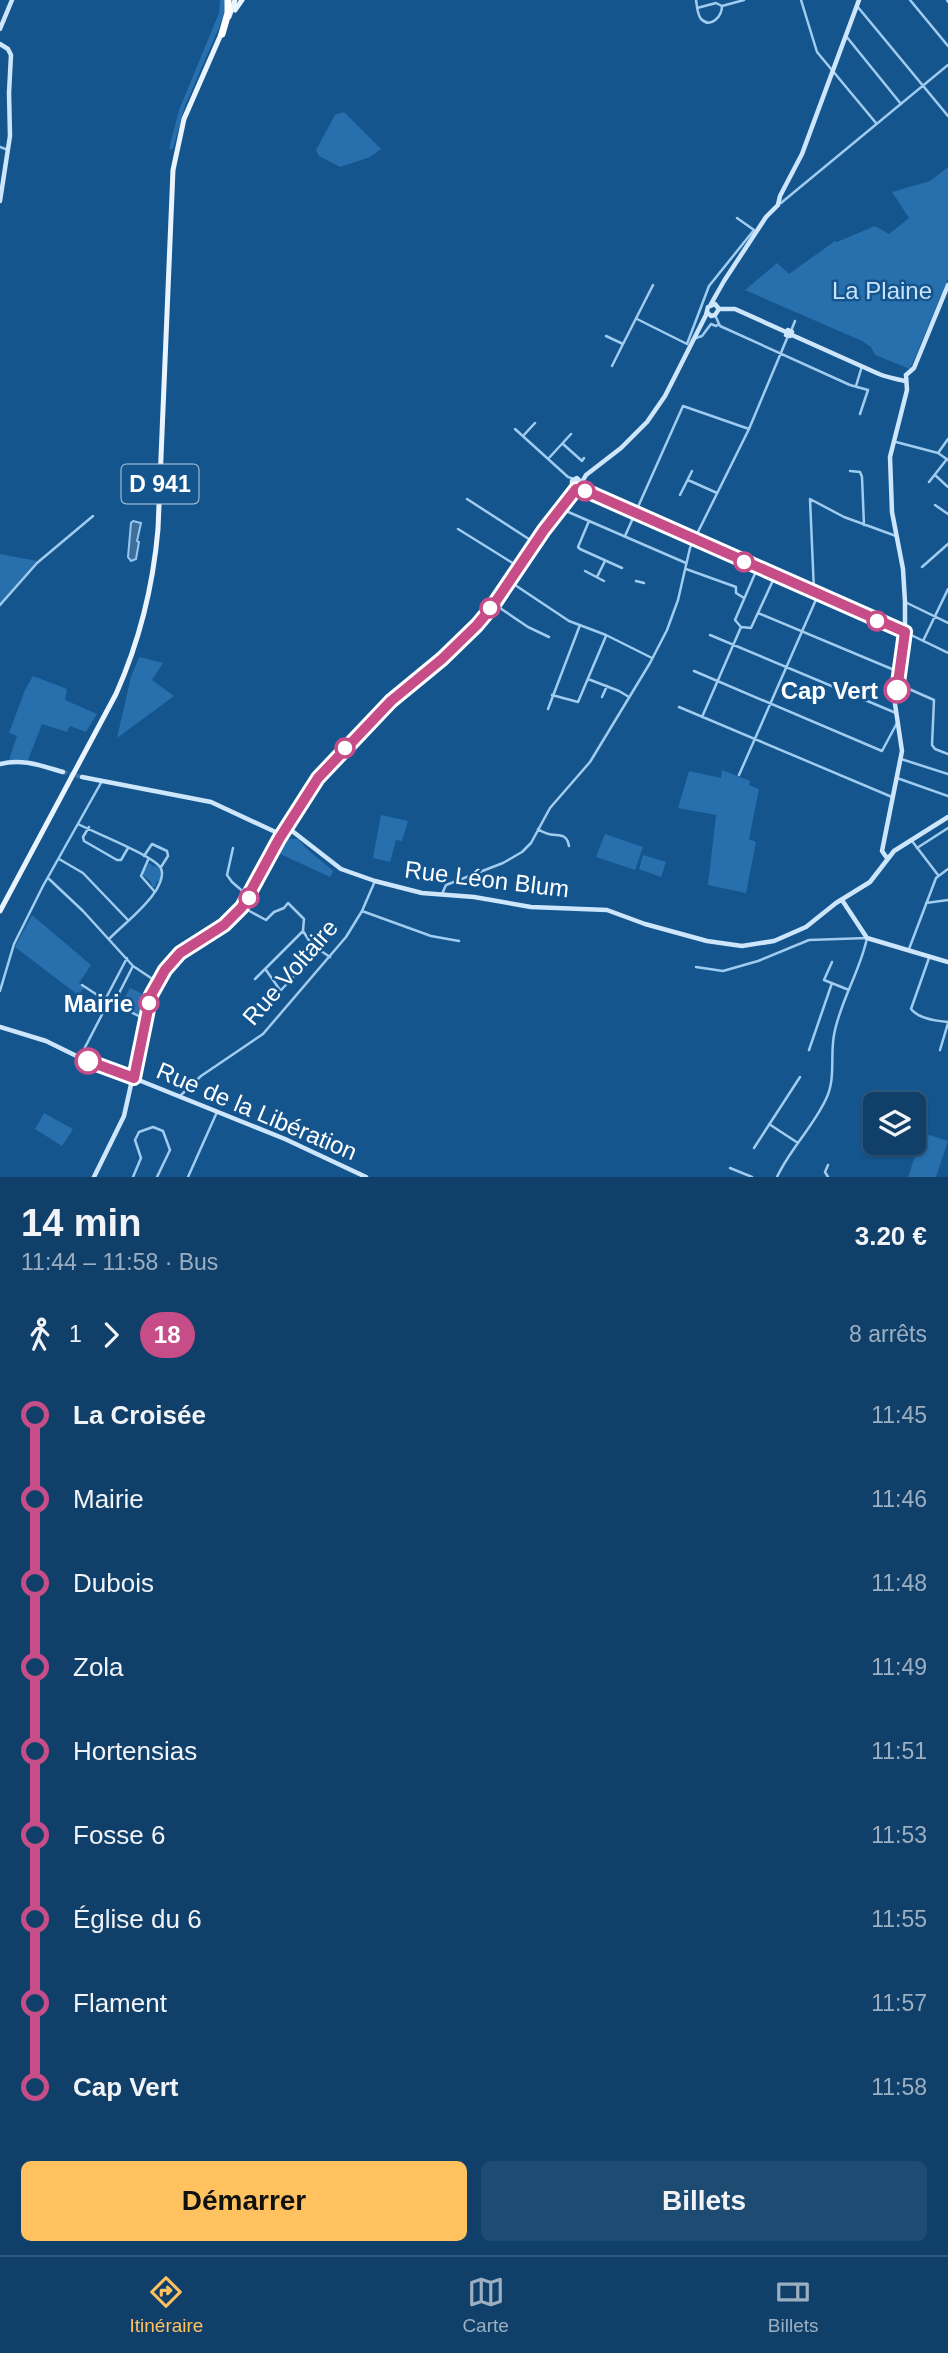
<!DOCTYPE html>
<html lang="fr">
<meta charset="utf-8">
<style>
body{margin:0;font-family:Arial,sans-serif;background:#1e4b72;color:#f1f3f6;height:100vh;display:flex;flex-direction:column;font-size:26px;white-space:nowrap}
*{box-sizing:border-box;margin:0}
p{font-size:23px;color:#9cafc1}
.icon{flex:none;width:38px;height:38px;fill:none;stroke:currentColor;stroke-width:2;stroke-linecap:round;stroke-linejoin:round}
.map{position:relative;height:1177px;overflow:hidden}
.drawer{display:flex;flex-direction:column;background:#10406a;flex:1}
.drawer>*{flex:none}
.badge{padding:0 14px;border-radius:23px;font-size:24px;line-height:46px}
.fabs{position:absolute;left:863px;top:1092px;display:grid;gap:14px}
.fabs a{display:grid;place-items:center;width:63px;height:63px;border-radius:10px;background:#10406a;box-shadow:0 2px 5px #0004,0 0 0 2px #30597e;font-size:35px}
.map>.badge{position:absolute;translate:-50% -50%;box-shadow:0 0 0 4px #fff}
.legs{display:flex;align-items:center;gap:10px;height:77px;padding:0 21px;font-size:23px}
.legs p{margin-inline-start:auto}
.head{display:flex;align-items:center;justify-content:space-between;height:119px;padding:0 21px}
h1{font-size:38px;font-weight:600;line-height:52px}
.primary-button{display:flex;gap:14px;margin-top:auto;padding:14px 21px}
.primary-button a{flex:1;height:80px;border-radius:10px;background:#ffc25f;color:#111;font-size:28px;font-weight:600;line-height:80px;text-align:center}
.primary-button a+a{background:#1e4b72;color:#f1f3f6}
ul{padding:0 21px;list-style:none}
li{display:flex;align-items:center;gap:24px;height:84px;font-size:26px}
li i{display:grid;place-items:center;width:10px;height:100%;margin:0 9px;background:currentColor}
li i::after{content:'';width:18px;height:18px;margin:-9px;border:5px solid;border-radius:50%;background:#10406a}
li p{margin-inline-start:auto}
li:first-child i{background:linear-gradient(#0000 50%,currentColor 0)}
li:last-child i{background:linear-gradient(currentColor 50%,#0000 0)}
.menu{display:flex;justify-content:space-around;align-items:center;height:98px;border-top:2px solid #30597e;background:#10406a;font-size:19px;color:#9cafc1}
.menu a{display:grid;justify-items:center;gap:4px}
.menu .selected{color:#ffc25f}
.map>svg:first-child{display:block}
.green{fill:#276fad}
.water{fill:#406e98;stroke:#92c8f3;stroke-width:2}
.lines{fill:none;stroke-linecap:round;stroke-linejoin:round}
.secondary-tunnel{stroke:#386e9f;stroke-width:4.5;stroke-dasharray:4.5 2;stroke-linecap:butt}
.street{stroke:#a0ccf0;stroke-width:2.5}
.secondary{stroke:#cee6fb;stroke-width:4.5}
.primary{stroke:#e9f4ff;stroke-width:5}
.highway{stroke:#fff;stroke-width:7}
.line-1-casing{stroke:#fff;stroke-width:16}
.line-1{stroke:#c74d88;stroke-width:10}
.stop-1-dot{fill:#fff;stroke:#c74d88;stroke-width:3.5}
.labels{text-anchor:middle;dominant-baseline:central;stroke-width:5;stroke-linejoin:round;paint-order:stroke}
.shield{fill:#15558e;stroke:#b9ccdd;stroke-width:2}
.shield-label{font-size:23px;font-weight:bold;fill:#fff}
.park-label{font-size:24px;fill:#c7e3fb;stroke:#15558e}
.stop-label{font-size:24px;font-weight:bold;fill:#fff;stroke:#15558e;text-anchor:end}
.street-label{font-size:24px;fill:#fff;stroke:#15558e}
</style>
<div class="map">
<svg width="948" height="1177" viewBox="0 0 948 1177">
<rect width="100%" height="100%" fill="#15558e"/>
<!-- green -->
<path class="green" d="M220 0H226L224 16 185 106 173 149H169L179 110 219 13Z
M344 112 381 149 370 157 340 167 319 156 316 150 335 115Z
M948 167V279L910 369 875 355 871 347 862 341 745 290 777 263 789 274 835 241 837 242 875 226 889 234 909 218 892 192 930 181Z
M0 554 37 561 0 603Z
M139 657 163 663 152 680 174 696 117 738 131 677Z
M33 676 67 689 65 700 97 714 86 732 70 726 67 732 42 724 28 760H9L17 736 9 733 25 690Z
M722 770 750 781 749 785 759 789 749 839 756 842 746 893 708 885 716 815 678 808 689 771 721 778Z
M381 815 408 821 402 841 396 840 390 862 373 858Z
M605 834 643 847 635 870 596 857Z
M287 839H298L307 849 331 869 333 872 330 877 276 852 282 841Z
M643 855 666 862 661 877 639 869Z
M149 863 155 867 156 865C161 870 162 876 159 882L157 881 155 887H152L151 882 142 874Z
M32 915 91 965 79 983 84 988 78 995 15 947Z
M130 988 143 994 142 999 148 1000 143 1017 124 1008 126 1004 123 1001Z
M44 1113 73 1129 62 1146 35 1129Z
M923 1133 948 1141 936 1177H908Z"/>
<!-- water -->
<path class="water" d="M133 521 141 523 137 541 139 542 136 559 131 561 128 557 131 523Z"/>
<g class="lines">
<!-- secondary-tunnel -->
<path class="secondary-tunnel" d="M63 772 82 777"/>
<!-- street -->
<path class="street" d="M696 0C697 5 697 14 701 19 711 29 722 16 722 6L716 3 697 8
M801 0 817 52 876 123
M910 0 948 46
M947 0 948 2
M722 6 744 0
M857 6 948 116
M846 36 901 104
M0 147 8 150
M781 203 948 65
M737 218 754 230
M715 315 720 326 850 385 868 390 860 414
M637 319 687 344
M791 331 795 321
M606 336 623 344 653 285
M696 338 702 336 711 324 716 326 719 324
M687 344 709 286 754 230
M612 366 623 344
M856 386 862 366
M515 429 568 477 574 479
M523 436 535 423
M896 442 938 453 948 460
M563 444 582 461 584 458
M938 453 948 439
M548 459 571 434
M850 471 860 472 862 477 864 525
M935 475 948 487
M688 480 717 493
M929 482 947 459
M680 495 692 471
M467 499 535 543
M935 505 948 514
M563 508 566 511 686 563
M589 521 578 547 580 549 622 568
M458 529 519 567
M625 536 683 406 749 429
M922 567 948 544
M686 569 736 587V593L744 598
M757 569 735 620 741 627 751 628 775 576
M585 571 604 581
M597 577 605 561
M509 581 569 621 606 635 652 658
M636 581 644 583
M814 591 810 499 844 517 896 536
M905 602 948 623
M494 604 528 627 549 637
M0 605 37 563 93 516
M758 613 899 672
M905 632 948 653
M710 635 896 713
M923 641 948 589
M694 671 882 751 897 723
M588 679 619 691 629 697
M900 685 934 700 932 745 935 749 948 754
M552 695 578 702 606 636
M602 697 607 686
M679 707 892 797
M548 709 580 625
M702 717 741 627
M901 759 948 774
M739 775 818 595
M897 778 948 796
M78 824C93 832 152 855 160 867 166 875 157 890 152 896 140 912 123 925 109 939
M89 827 83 837 84 841 117 860H121L128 848
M538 829C553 841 566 828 569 846
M912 841 938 875
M233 848 227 875 232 882 247 895
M917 848 948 828
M144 856 152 844 167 851 168 856 161 867
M59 859 83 873 128 920
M148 860 141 876 155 892
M48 878 83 911 133 966 157 982
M442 894 446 885 503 863 522 852 531 843 550 808 590 762 650 663 667 630 678 600 690 548 749 429 788 336
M926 903 948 900
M242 907 266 920 274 912 284 908 288 903 304 919 303 931 312 945 330 957
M362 911 431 936 459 941
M909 949 936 878 948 869
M929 958 911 1009C919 1019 936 1021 948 1022
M832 962 824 980 849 990
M696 967 723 971 758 961 809 940 867 938C860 972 840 1001 834 1035 830 1056 836 1079 826 1099 813 1127 790 1149 777 1177
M266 970 280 990
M255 979 303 931
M82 985 102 998 145 1019
M0 991 14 944 43 886 102 781
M106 998 127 958
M271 1001 307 962 312 945
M114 1003 133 966
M809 1050 832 983
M940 1050 948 1023
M80 1057 109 1001
M181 1095 201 1076 263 1034 346 937 362 911 375 881
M769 1124 798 1143
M754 1148 800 1077
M828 1165 825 1172 828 1177
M730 1168 752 1177
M133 1177 141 1158 135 1140 139 1132 153 1127 163 1131 170 1150 157 1177
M188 1177 217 1112"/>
<!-- secondary -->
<path class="secondary" d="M0 29 12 0
M0 44 8 49 11 55 9 93 10 136 0 201
M711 304 724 281 766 217 778 205 780 196 802 154 859 0
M719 309H735L786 332
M788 330 792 332 790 336 786 335Z
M792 335 879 374C889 378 897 379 905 381
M906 375 914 368 948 285
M582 482 586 475 621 448 647 422 665 396 706 315 708 307 715 304 719 309 715 315 711 316 707 312
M578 489 572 487V481L577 478 582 483
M579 489 905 632
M0 764C22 758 42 766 63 772
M82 777 211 802 282 835
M287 827 341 869 375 881 422 893 474 897 531 907 607 910 645 924 707 941 742 946 774 941 806 927 836 903 870 882 894 851 948 817
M887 858 882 851 902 751 895 704 905 639V602L903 569 892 512 890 457 907 390 906 375
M842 900 867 938 948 962
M0 1027 46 1041 101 1068 141 1081 285 1139 366 1177
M94 1177 124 1116 151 995 165 970 180 953 224 925 242 907 279 839 318 777 392 701 442 659 477 625 544 529 576 489"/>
<!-- primary -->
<path class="primary" d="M235 10 242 0
M229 17 235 0
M0 911 116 694C140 640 153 587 158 529L173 170 184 119 222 32"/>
<!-- highway -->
<path class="highway" d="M222 34 228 13V0"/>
</g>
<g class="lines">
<defs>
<path id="line-1" d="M88 1061 134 1078 151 995 165 970 180 953 224 925 242 907 279 839 318 778 391 701 442 659 477 625 492 607 544 530 576 489 584 490 905 632 897 690"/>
</defs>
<!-- line-1 casing -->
<use href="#line-1" class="line-1-casing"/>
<!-- line-1 -->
<use href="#line-1" class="line-1"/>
</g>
<!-- markers -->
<g class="stop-1-dot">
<circle cx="585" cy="491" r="9"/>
<circle cx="744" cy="562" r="9"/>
<circle cx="490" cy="608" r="9"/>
<circle cx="877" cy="621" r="9"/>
<circle cx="897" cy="690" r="12"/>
<circle cx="345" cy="748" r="9"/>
<circle cx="249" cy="898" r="9"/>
<circle cx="149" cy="1003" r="9"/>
<circle cx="88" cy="1061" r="12"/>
</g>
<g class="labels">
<!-- shield labels -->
<rect class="shield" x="121.5" y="464.5" width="77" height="39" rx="5"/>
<g class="shield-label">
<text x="160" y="484">D 941</text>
</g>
<!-- park labels -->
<g class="park-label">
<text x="882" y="290">La Plaine</text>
</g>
<!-- stop labels -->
<g class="stop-label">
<text x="878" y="690">Cap Vert</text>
<text x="133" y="1003">Mairie</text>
</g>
<!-- street labels -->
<g class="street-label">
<text transform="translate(487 879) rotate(7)">Rue Léon Blum</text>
<text transform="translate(290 972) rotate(-49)">Rue Voltaire</text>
<text transform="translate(257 1111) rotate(23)">Rue de la Libération</text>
</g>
</g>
</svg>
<div class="fabs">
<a><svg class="icon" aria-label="layers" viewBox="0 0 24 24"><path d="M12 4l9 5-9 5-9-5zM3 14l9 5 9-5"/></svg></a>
</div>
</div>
<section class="drawer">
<div class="head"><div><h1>14 min</h1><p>11:44 – 11:58 · Bus</p></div><b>3.20 €</b></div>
<div class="legs"><svg class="icon" aria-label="walk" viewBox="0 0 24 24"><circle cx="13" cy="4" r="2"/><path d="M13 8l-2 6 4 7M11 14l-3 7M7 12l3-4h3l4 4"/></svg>1<svg class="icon" aria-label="forward" viewBox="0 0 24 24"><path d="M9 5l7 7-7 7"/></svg><b class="badge" style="background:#c74d88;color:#fff">18</b><p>8 arrêts</p></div>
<ul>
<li><i style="color:#c74d88"></i><b>La Croisée</b><p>11:45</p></li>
<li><i style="color:#c74d88"></i><span>Mairie</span><p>11:46</p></li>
<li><i style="color:#c74d88"></i><span>Dubois</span><p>11:48</p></li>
<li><i style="color:#c74d88"></i><span>Zola</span><p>11:49</p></li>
<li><i style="color:#c74d88"></i><span>Hortensias</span><p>11:51</p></li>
<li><i style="color:#c74d88"></i><span>Fosse 6</span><p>11:53</p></li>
<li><i style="color:#c74d88"></i><span>Église du 6</span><p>11:55</p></li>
<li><i style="color:#c74d88"></i><span>Flament</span><p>11:57</p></li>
<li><i style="color:#c74d88"></i><b>Cap Vert</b><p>11:58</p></li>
</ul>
<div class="primary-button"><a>Démarrer</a><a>Billets</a></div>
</section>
<nav class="menu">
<a class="selected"><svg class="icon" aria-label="directions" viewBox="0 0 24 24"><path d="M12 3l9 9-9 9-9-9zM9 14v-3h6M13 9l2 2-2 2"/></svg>Itinéraire</a>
<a><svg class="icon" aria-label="map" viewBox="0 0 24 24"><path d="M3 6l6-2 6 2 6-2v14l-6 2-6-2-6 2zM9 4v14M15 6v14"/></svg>Carte</a>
<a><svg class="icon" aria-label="tickets" viewBox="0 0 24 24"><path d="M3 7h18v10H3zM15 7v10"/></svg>Billets</a>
</nav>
